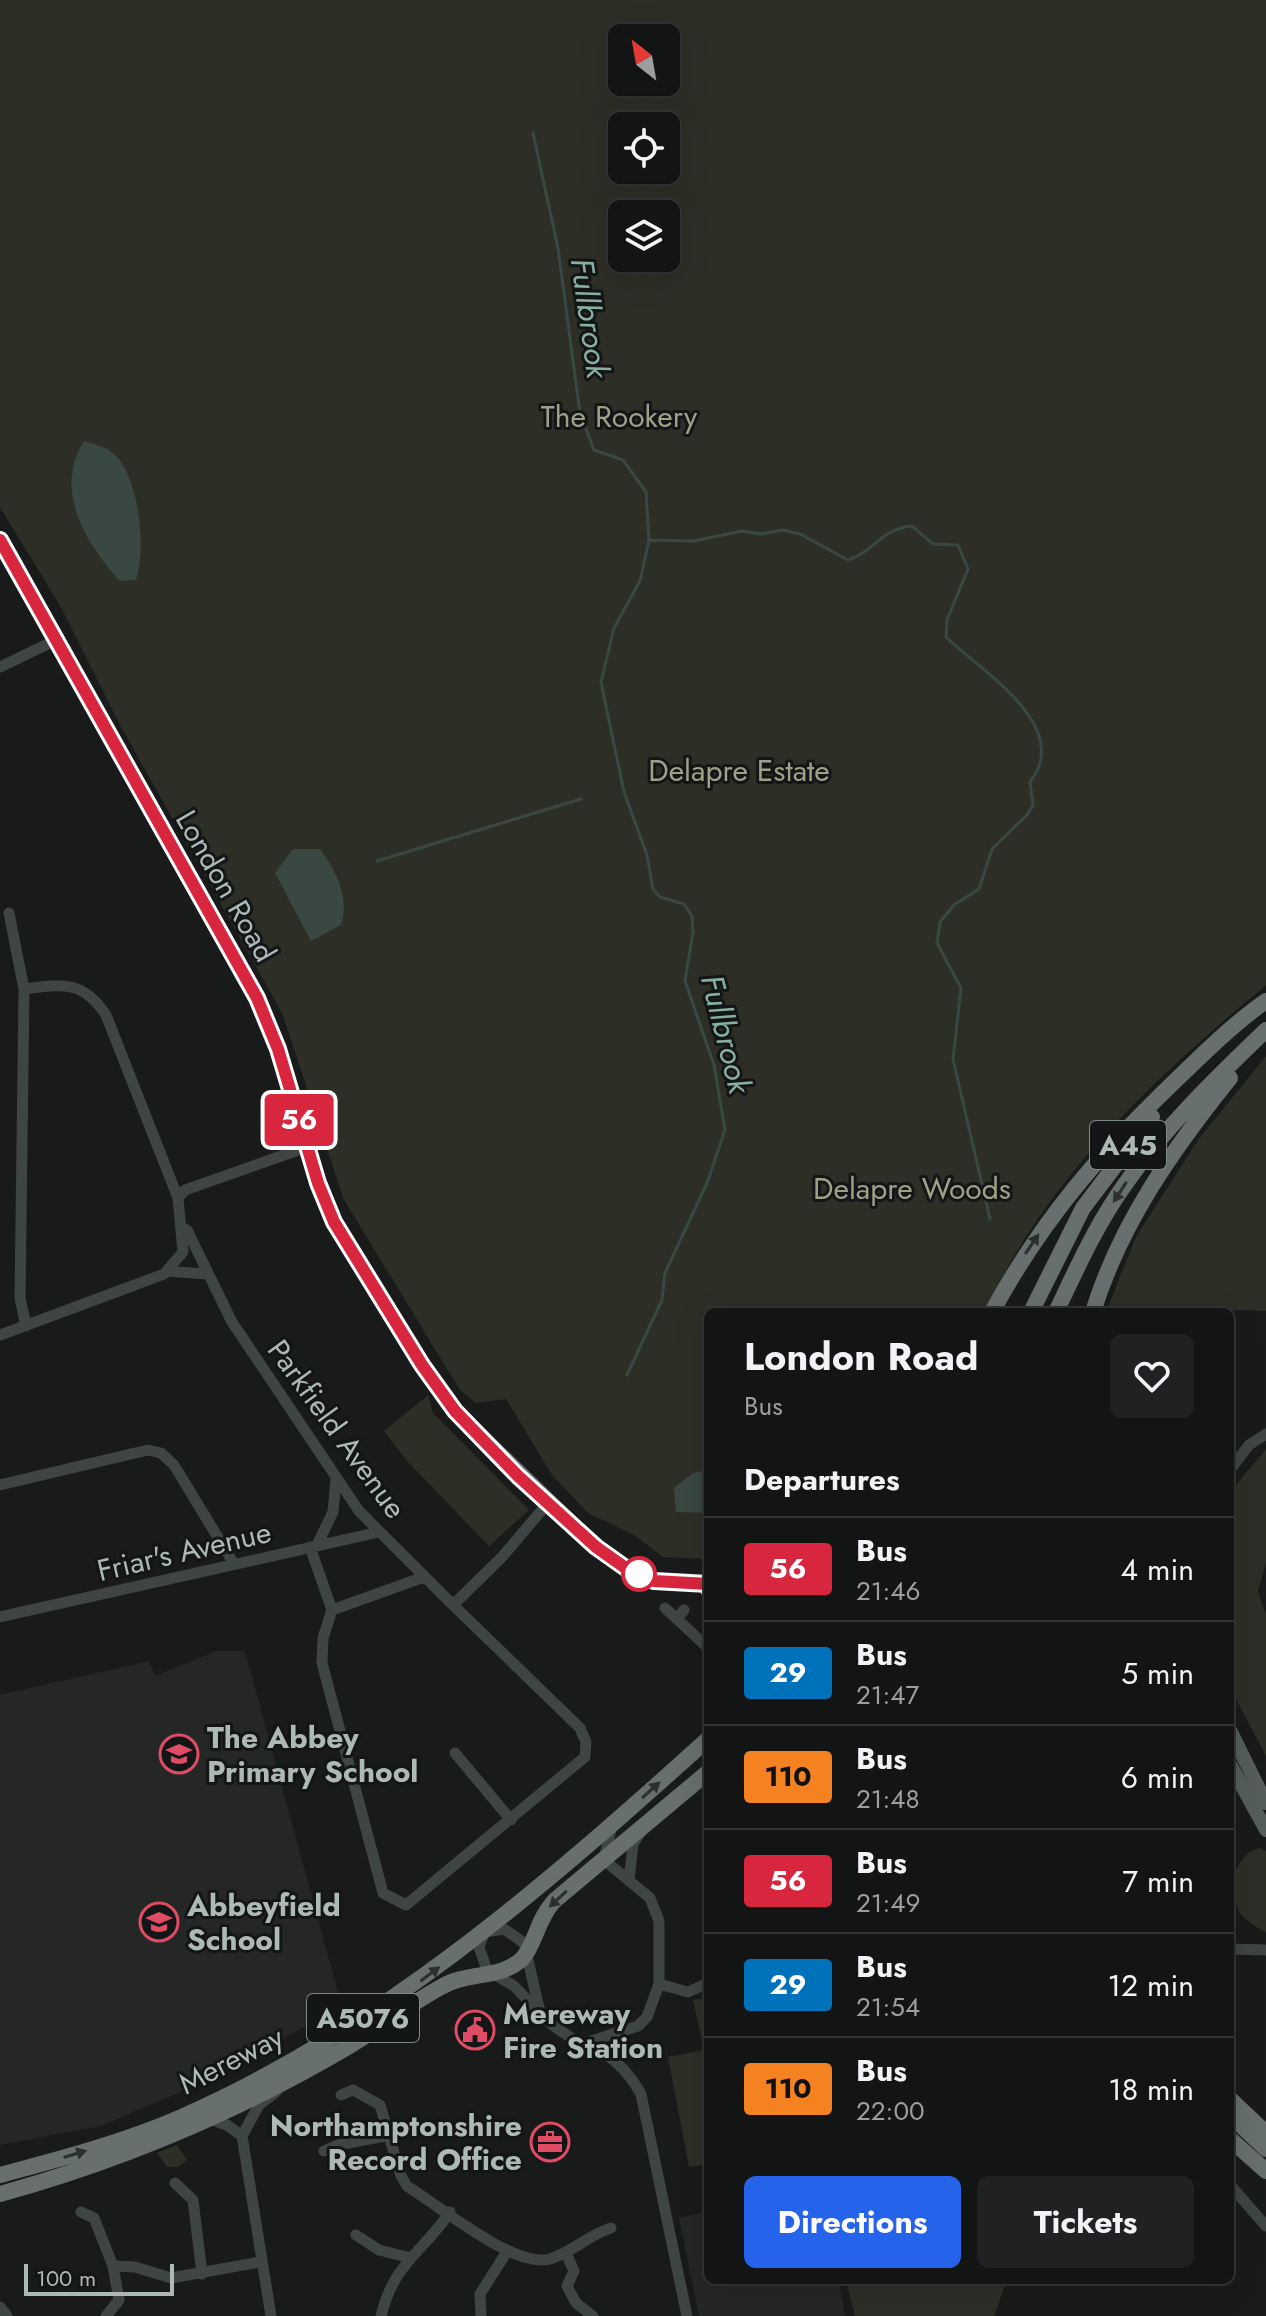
<!DOCTYPE html>
<style>
body{margin:0;font-family:Jost,sans-serif;background:#202122;color:#f1f3f6;height:100vh;display:flex;flex-direction:column;font-size:30px;white-space:nowrap}
*{box-sizing:border-box;margin:0}
p{font-size:26px;color:#9d9ea0}
.icon{flex:none;width:44px;height:44px;fill:none;stroke:currentColor;stroke-width:2;stroke-linecap:round;stroke-linejoin:round}
.map{position:relative;flex:1;overflow:hidden}
.details{position:absolute;left:704px;top:1308px;width:530px;height:976px;display:flex;flex-direction:column;background:#131414;border-radius:12px;box-shadow:0 8px 32px #0002,0 0 0 2px #323334}
.details>*{flex:none}
.badge{padding:0 16px;border-radius:6px;font-size:28px;line-height:52px}
.needle{width:52px;rotate:329deg}
.fabs{position:absolute;left:608px;top:24px;display:grid;gap:16px}
.fabs a{display:grid;place-items:center;width:72px;height:72px;border-radius:12px;background:#131414;box-shadow:0 8px 32px #0002,0 0 0 2px #323334;font-size:40px}
.scale{position:absolute;left:24px;bottom:20px;width:150px;box-sizing:border-box;padding-left:8px;border:4px solid #acb9b7;border-top:0;font-size:22px;line-height:28px;white-space:nowrap;color:#acb9b7;-webkit-text-stroke:6px #141516;paint-order:stroke}
.map>.badge{position:absolute;translate:-50% -50%;box-shadow:0 0 0 4px #fff}
h2{padding:0 40px;font-size:30px;line-height:72px}
.round{display:grid;place-items:center;flex:none;width:84px;height:84px;border-radius:12px;background:#202122}
.headline{display:flex;align-items:center;justify-content:space-between;height:136px;padding:0 40px}
h1{font-size:38px;font-weight:700;line-height:60px}
.button{display:flex;gap:16px;margin-top:auto;padding:16px 40px}
.button a{flex:1;height:92px;border-radius:12px;background:#2563eb;color:#fff;font-size:32px;font-weight:700;line-height:92px;text-align:center}
.button a+a{background:#202122;color:#f1f3f6}
ul{padding:0;list-style:none}
li{display:flex;align-items:center;gap:24px;height:104px;padding:0 40px;border-top:2px solid #323334}
li div{flex:1}
li b{display:block;font-size:30px}
li em{font-style:normal}
li .badge{min-width:88px;font-weight:700;text-align:center}
.map>svg:first-child{display:block}
.built{fill:#252727}
.green{fill:#2d2f27;fill-rule:evenodd}
.water{fill:#394842}
.lines{fill:none;stroke-linecap:round;stroke-linejoin:round}
.stream{stroke:#394842;stroke-width:3}
.minor{stroke:#3f4444;stroke-width:11}
.major{stroke:#565e5d;stroke-width:14}
.highway{stroke:#67706f;stroke-width:16}
.oneway{fill:#2d3031}
.line-casing{stroke:#fff;stroke-width:18}
.line{stroke:#d7263d;stroke-width:12}
.stop-dot{fill:#fff;stroke:#d7263d;stroke-width:4}
.labels{text-anchor:middle;dominant-baseline:central;stroke-width:6;stroke-linejoin:round;paint-order:stroke}
.shield{fill:#141516;stroke:#7e8887;stroke-width:2}
.shield-label{font-size:28px;font-weight:bold;fill:#acb9b7}
.park-label{font-size:30px;fill:#9ba286;stroke:#141516}
.street-label{font-size:30px;fill:#acb9b7;stroke:#141516}
.poi-label{font-size:30px;font-weight:bold;fill:#acb9b7;stroke:#141516;text-anchor:start}
.water-label{font-size:32px;font-style:italic;fill:#88b0a1;stroke:#141516}
</style>
<div class="map">
<svg width="1266" height="2316" viewBox="0 0 1266 2316">
<rect width="100%" height="100%" fill="#191a1a"/>
<!-- built -->
<path class="built" d="M216 1651H245L341 2004 299 2030 178 2093 101 2126 0 2145V1695L149 1661 155 1676Z
M708 2211V2280H839L845 2316H699L679 2218Z"/>
<!-- green -->
<path class="green" d="M0 0H1266V985C1157 1076 1043 1180 986 1312H708V1559L663 1557 634 1535 588 1513 552 1475 506 1399 476 1403 460 1390 344 1200 282 1013 121 727 62 609 0 507ZM622 38H666V82H622ZM622 126H666V170H622ZM622 214H666V258H622Z
M1266 1056V1311L1160 1307 1161 1312H1106L1136 1237 1198 1140Z
M428 1395 433 1413 529 1510 489 1546 408 1462 384 1431Z
M1266 1449V1562L1258 1592 1266 1614V1756L1230 1688V1492Z
M1260 1848 1266 1851V1932C1254 1926 1242 1919 1237 1907 1228 1886 1235 1854 1260 1848Z
M708 1997V2164L689 2167 668 2057 704 2050 693 2000Z
M177 2145 187 2160 178 2167H167L157 2153Z
M846 2280H1007L994 2316H855Z"/>
<!-- water -->
<path class="water" d="M84 441C93 444 106 447 113 453 140 476 146 550 136 580L120 581C86 544 53 490 84 441Z
M293 849H320C336 871 350 897 341 925L311 941 275 873Z
M708 1470V1513L676 1512 674 1488 693 1473Z"/>
<g class="lines">
<!-- stream -->
<path class="stream" d="M533 133 558 248 580 413 594 450 623 460 646 492 649 540 640 581 614 628 601 682 624 792 647 855 653 889 660 897 684 904 692 916 693 932 685 981 714 1065 725 1130 707 1183 665 1273 662 1300 627 1375
M650 540 694 541 742 531 761 534 783 530 800 534 848 560C874 552 880 529 912 526L933 544 958 545 968 569 947 620 946 637C981 671 1074 726 1030 782L1033 805 1027 815 992 849 979 889 954 905 940 922 937 943 961 988 953 1059 990 1219
M377 861 581 799"/>
<!-- minor -->
<path class="minor" d="M0 667 58 639
M9 913 24 989 20 1298 26 1326
M178 1198 185 1190 307 1147
M182 1228 187 1230 232 1322 359 1511 453 1605 502 1557 548 1503
M167 1271 206 1274
M0 1335 164 1274 183 1252 178 1198 106 1015C83 980 62 984 24 989
M1230 1470 1249 1445 1266 1434
M0 1485 148 1450 161 1453 174 1465 234 1564
M317 1545 333 1512 336 1478
M310 1547 332 1610 323 1638 322 1663 383 1893 406 1905 585 1757 586 1742 580 1728 453 1605
M665 1608 677 1619 684 1610
M332 1610 424 1577
M0 1617 379 1532
M677 1619 708 1648
M455 1753 511 1820
M629 1881 633 1844 640 1833
M1230 1949 1266 1950
M659 1984 688 1992 708 1983
M540 2012 524 1943 504 1929 485 1932 479 1947 487 1970 514 1986 551 2024 574 2040 585 2043 638 2026 647 2017 659 1984V1921L650 1898 604 1860 612 1825
M586 2043C611 2055 627 2069 641 2094L687 2316
M341 2095 353 2090 380 2105 401 2176 407 2186C439 2206 515 2269 550 2259 573 2252 588 2235 611 2228
M209 2119 227 2125 242 2136
M324 2151 338 2145 431 2127
M175 2183 193 2200 202 2274
M1230 2185 1266 2226
M81 2212 94 2218 113 2266 119 2300 106 2316
M356 2235 379 2250 411 2258
M566 2253 574 2271 567 2286 576 2303 593 2316
M113 2266 135 2267 171 2278 260 2262
M0 2307 7 2316
M271 2316 242 2136 259 2105 276 2092
M381 2316C394 2263 421 2254 450 2212
M481 2316 480 2294 506 2253"/>
<!-- major -->
<path class="major" d="M1230 1730 1266 1803
M1230 1764 1266 1830"/>
<!-- highway -->
<path class="highway" d="M0 540 257 998 278 1049 318 1183 334 1222 422 1365 455 1411 596 1547 627 1569 654 1581 708 1584
M992 1312C1042 1220 1099 1154 1174 1082 1203 1054 1233 1024 1266 1001
M1031 1312 1083 1208 1152 1117
M1056 1312C1077 1268 1097 1223 1126 1183 1166 1126 1216 1078 1266 1030
M1093 1312C1120 1224 1173 1149 1230 1078
M1230 2099 1266 2133
M1230 2115 1266 2149
M1230 2139 1266 2171
M0 2175C60 2159 121 2143 179 2118 381 2030 546 1885 708 1739
M0 2194C123 2160 241 2110 351 2045 382 2026 411 2003 443 1986 467 1972 501 1979 522 1959 535 1945 537 1920 554 1901L708 1772"/>
</g>
<!-- one-way arrows -->
<defs><path id="oneway-solid" d="M-6-.8H1V-3.2L6.5 0L1 3.2V.8H-6Z" transform="scale(2)"/></defs>
<g class="oneway">
<use href="#oneway-solid" transform="translate(1120 1192) rotate(123)"/>
<use href="#oneway-solid" transform="translate(1032 1244) rotate(-56)"/>
<use href="#oneway-solid" transform="translate(651 1790) rotate(-42)"/>
<use href="#oneway-solid" transform="translate(558 1899) rotate(137)"/>
<use href="#oneway-solid" transform="translate(430 1974) rotate(-37)"/>
<use href="#oneway-solid" transform="translate(75 2154) rotate(-17)"/>
</g>
<g class="lines">
<defs>
<path id="line" d="M0 540 257 998 278 1049 318 1183 334 1222 422 1365 455 1411 518 1476 596 1547 627 1569 654 1581 708 1584V1588"/>
</defs>
<!-- line casing -->
<use href="#line" class="line-casing"/>
<!-- line -->
<use href="#line" class="line"/>
</g>
<!-- icons -->
<defs>
<symbol id="school-ring" viewBox="-11 -11 22 22"><circle r="9.5" fill="#141516" stroke="#df4c64" stroke-width="1.5"/><path d="M0-5L7-2L0 1L-7-2ZM-4 1L0 2.5L4 1V4Q0 6-4 4Z" fill="#df4c64"/></symbol>
<symbol id="civic-ring" viewBox="-11 -11 22 22"><circle r="9.5" fill="#141516" stroke="#df4c64" stroke-width="1.5"/><path d="M-.6-6.5H3V-4.5H.6V-3L4-1V1h2V6H-6V1h2V-1L-.6-3ZM-1.2 2.5V6h2.4V2.5Z" fill="#df4c64"/></symbol>
<symbol id="office-ring" viewBox="-11 -11 22 22"><circle r="9.5" fill="#141516" stroke="#df4c64" stroke-width="1.5"/><path d="M-6-3h4V-5.5h4V-3h4V5H-6ZM-1-4.5V-3h2v-1.5ZM-6 0V1H6V0Z" fill="#df4c64"/></symbol>
</defs>
<g fill-rule="evenodd">
<use href="#school-ring" x="157" y="1732" width="44" height="44"/>
<use href="#school-ring" x="137" y="1900" width="44" height="44"/>
<use href="#civic-ring" x="453" y="2008" width="44" height="44"/>
<use href="#office-ring" x="528" y="2120" width="44" height="44"/>
</g>
<!-- markers -->
<circle class="stop-dot" cx="639" cy="1574" r="16"/>
<g class="labels">
<!-- shield labels -->
<g class="shield">
<rect x="1090" y="1121" width="76" height="48" rx="6"/>
<rect x="307" y="1994" width="112" height="48" rx="6"/>
</g>
<g class="shield-label">
<text x="1128" y="1145">A45</text>
<text x="363" y="2018">A5076</text>
</g>
<!-- park labels -->
<g class="park-label">
<text x="619" y="416">The Rookery</text>
<text x="739" y="770">Delapre Estate</text>
<text x="912" y="1188">Delapre Woods</text>
</g>
<!-- street labels -->
<g class="street-label">
<text transform="translate(226 886) rotate(60)">London Road</text>
<text transform="translate(337 1429) rotate(54)">Parkfield Avenue</text>
<text transform="translate(184 1551) rotate(-13)">Friar's Avenue</text>
<text transform="translate(231 2060) rotate(-27)">Mereway</text>
</g>
<!-- poi labels -->
<g class="poi-label">
<text x="207" y="1737">The Abbey<tspan x="207" dy="34">Primary School</tspan></text>
<text x="187" y="1905">Abbeyfield<tspan x="187" dy="34">School</tspan></text>
<text x="503" y="2013">Mereway<tspan x="503" dy="34">Fire Station</tspan></text>
<text x="522" y="2125" text-anchor="end">Northamptonshire<tspan x="522" dy="34">Record Office</tspan></text>
</g>
<!-- water labels -->
<g class="water-label">
<text transform="translate(590 318) rotate(82)">Fullbrook</text>
<text transform="translate(726 1034) rotate(76)">Fullbrook</text>
</g>
</g>
</svg>
<div class="fabs">
<a><svg class="needle" viewBox="-14 -14 28 28"><path d="M0-13l5 13h-10z" fill="#e53935"/><path d="M0 13l5-13h-10z" fill="#9d9ea0"/></svg></a>
<a><svg class="icon" aria-label="locate" viewBox="0 0 24 24"><circle cx="12" cy="12" r="6"/><path d="M12 2v4M12 18v4M2 12h4M18 12h4"/></svg></a>
<a><svg class="icon" aria-label="layers" viewBox="0 0 24 24"><path d="M12 4l9 5-9 5-9-5zM3 14l9 5 9-5"/></svg></a>
</div>
<div class="scale">100 m</div>
<b class="badge" style="left:299px;top:1120px;background:#d7263d;color:#fff">56</b>
<section class="details">
<div class="headline"><div><h1>London Road</h1><p>Bus</p></div><a class="round"><svg class="icon" aria-label="heart" viewBox="0 0 24 24"><path d="M12 20l-8-8c-3-5 5-10 8-4 3-6 11-1 8 4z"/></svg></a></div>
<h2>Departures</h2>
<ul>
<li><span class="badge" style="background:#d7263d;color:#fff">56</span><div><b>Bus</b><p>21:46</p></div><em>4 min</em></li>
<li><span class="badge" style="background:#0072bc;color:#fff">29</span><div><b>Bus</b><p>21:47</p></div><em>5 min</em></li>
<li><span class="badge" style="background:#f58220;color:#111">110</span><div><b>Bus</b><p>21:48</p></div><em>6 min</em></li>
<li><span class="badge" style="background:#d7263d;color:#fff">56</span><div><b>Bus</b><p>21:49</p></div><em>7 min</em></li>
<li><span class="badge" style="background:#0072bc;color:#fff">29</span><div><b>Bus</b><p>21:54</p></div><em>12 min</em></li>
<li><span class="badge" style="background:#f58220;color:#111">110</span><div><b>Bus</b><p>22:00</p></div><em>18 min</em></li>
</ul>
<div class="button"><a>Directions</a><a>Tickets</a></div>
</section>
</div>
